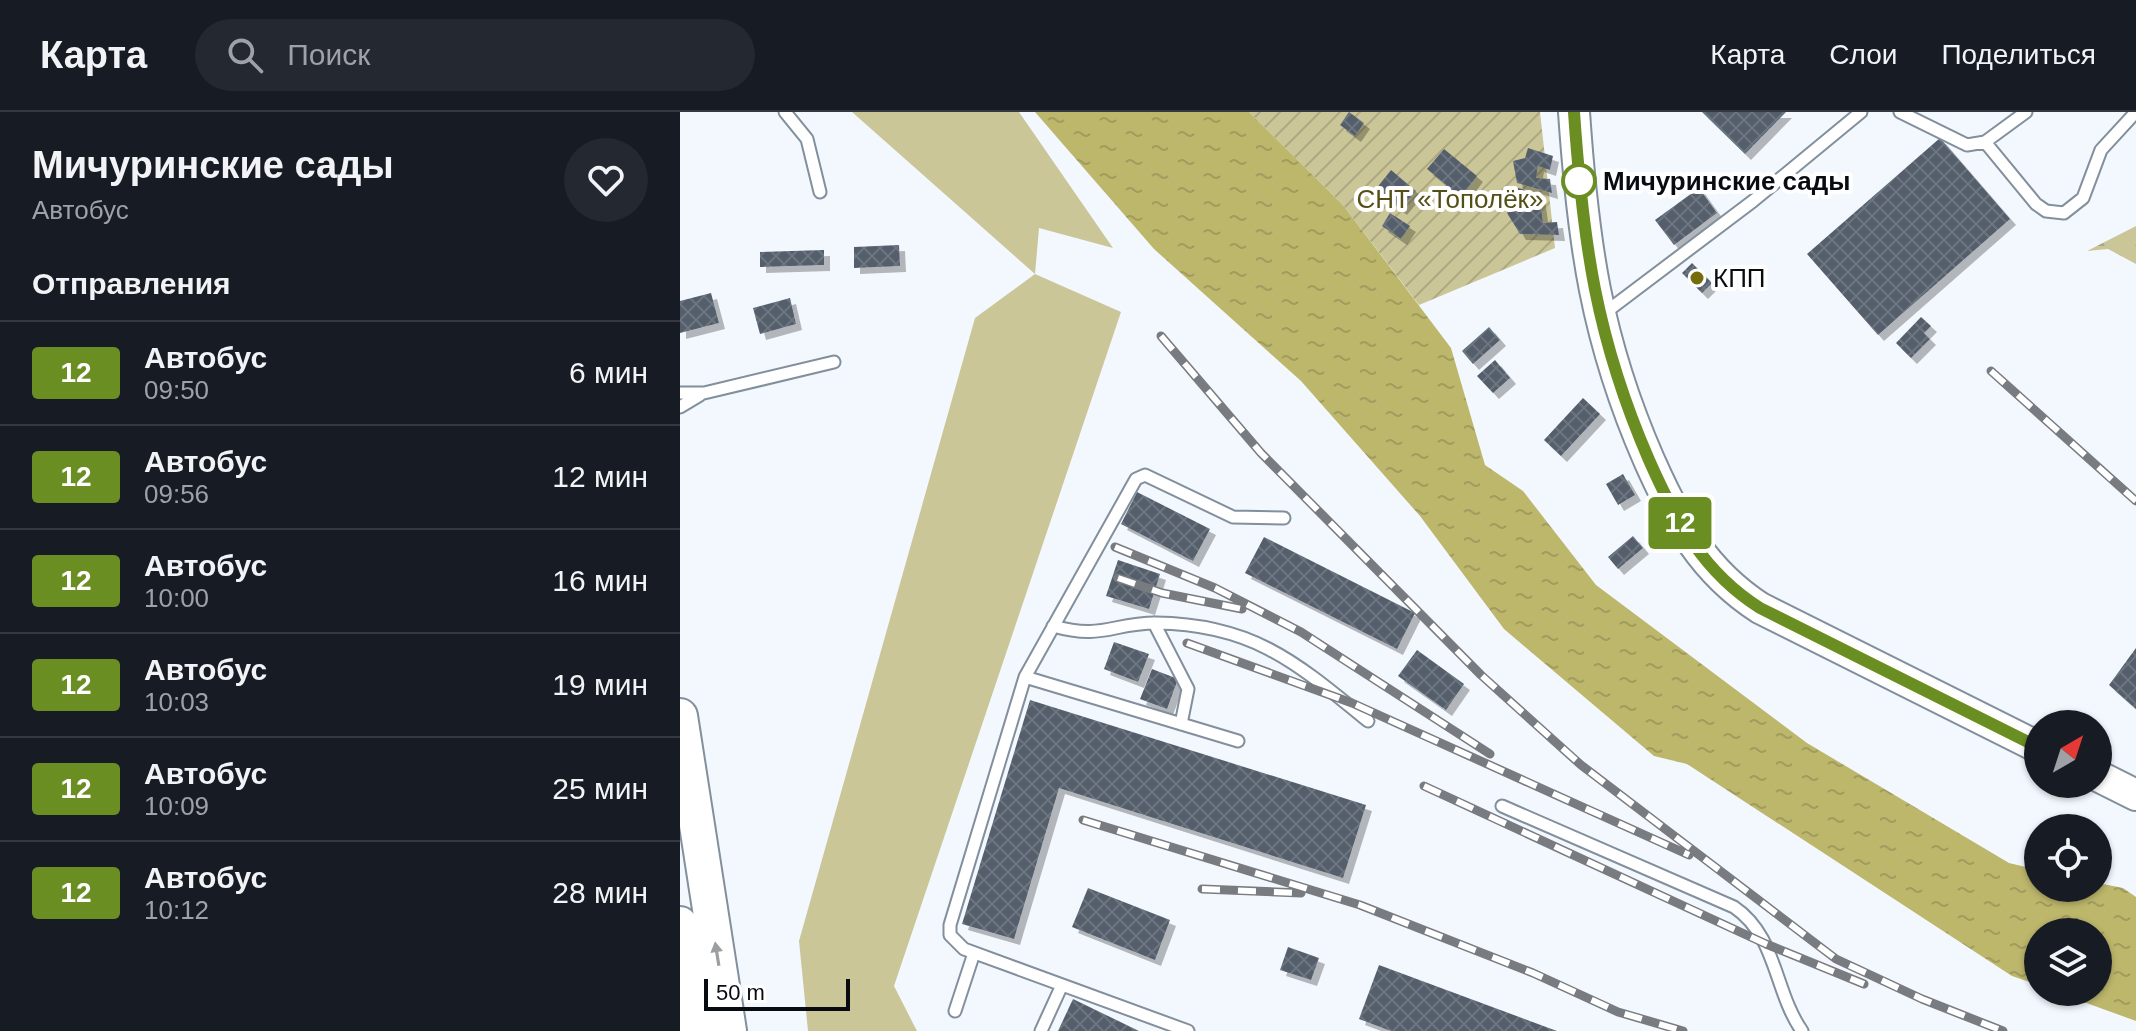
<!DOCTYPE html>
<html lang="ru">
<meta charset="utf-8">
<style>
body{margin:0;font-family:Arial,sans-serif;background:#242831;color:#f1f3f6;height:100vh;display:flex;flex-direction:column;font-size:30px;white-space:nowrap}
*{box-sizing:border-box;margin:0}
p{font-size:26px;color:#9ea1a6}
.icon{flex:none;width:44px;height:44px;fill:none;stroke:currentColor;stroke-width:2;stroke-linecap:round;stroke-linejoin:round}
.map{position:relative;flex:1;overflow:hidden}
.side{display:flex;flex-direction:column;background:#171b24;width:680px}
.side>*{flex:none}
.badge{padding:0 16px;border-radius:6px;font-size:28px;line-height:52px}
.needle{width:52px;rotate:39deg}
.tools{position:absolute;left:1344px;top:598px;display:grid;gap:16px}
.tools a{display:grid;place-items:center;width:88px;height:88px;border-radius:50%;background:#171b24;box-shadow:0 2px 6px #0004;font-size:40px}
.scale{position:absolute;left:24px;bottom:20px;width:146px;box-sizing:border-box;padding-left:8px;border:4px solid #080c11;border-top:0;font-size:22px;line-height:28px;white-space:nowrap;color:#080c11;-webkit-text-stroke:6px #fff;paint-order:stroke}
.map>.badge{position:absolute;translate:-50% -50%;box-shadow:0 0 0 4px #fff}
h2{padding:0 32px;font-size:30px;line-height:72px}
.round{display:grid;place-items:center;flex:none;width:84px;height:84px;border-radius:42px;background:#242831}
.summary{display:flex;align-items:center;justify-content:space-between;height:136px;padding:0 32px}
h1{font-size:38px;font-weight:600;line-height:60px}
ul{padding:0;list-style:none}
li{display:flex;align-items:center;gap:24px;height:104px;padding:0 32px;border-top:2px solid #363941}
li div{flex:1}
li b{display:block;font-size:30px}
li em{font-style:normal}
li .badge{min-width:88px;font-weight:700;text-align:center}
header{display:flex;align-items:center;gap:48px;box-sizing:border-box;height:112px;padding:0 40px;background:#171b24;border-bottom:2px solid #363941}
header strong{font-size:38px}
nav{display:flex;gap:44px;margin-inline-start:auto;font-size:28px}
.search{width:560px;height:72px;background:#242831;display:flex;align-items:center;gap:20px;box-sizing:border-box;padding:0 28px;border-radius:44px;color:#9ea1a6;font-size:30px}
main{display:flex;flex:1;min-height:0}
.map>svg:first-child{display:block}
.grass{fill:#cac698}
.forest{fill:url(#forest-firs)}
.garden{fill:url(#garden-furrows)}
.water{fill:url(#water-ripples)}
.building{fill:url(#building-cross-hatch);filter:url(#shadow)}
.lines{fill:none;stroke-linecap:round;stroke-linejoin:round}
.lane-casing{stroke:#828f9c;stroke-width:15}
.secondary-casing{stroke:#828f9c;stroke-width:34}
.primary-casing{stroke:#828f9c;stroke-width:38}
.lane{stroke:#fff;stroke-width:11}
.secondary{stroke:#fff;stroke-width:30}
.primary{stroke:#fff;stroke-width:34}
.rail-casing{stroke:#787c81;stroke-width:9}
.rail{stroke:#fff;stroke-width:6;stroke-dasharray:18;stroke-linecap:butt}
.oneway{fill:#9c9ea0}
.line-casing{stroke:#fff;stroke-width:18}
.line{stroke:#6b8e23;stroke-width:12}
.stop-dot{fill:#fff;stroke:#6b8e23;stroke-width:4}
.poi-dot{fill:#746d09;stroke:#fff;stroke-width:3}
.labels{text-anchor:middle;dominant-baseline:central;stroke-width:8;stroke-linejoin:round;paint-order:stroke}
.stop-label{font-size:26px;font-weight:bold;fill:#080c11;stroke:#fff;text-anchor:start}
.park-label{font-size:26px;fill:#544f16;stroke:#fff}
.poi-label{font-size:26px;fill:#080c11;stroke:#fff;text-anchor:start}
</style>
<header>
<strong>Карта</strong>
<div class="search"><svg class="icon" aria-label="search" viewBox="0 0 24 24"><circle cx="10" cy="10" r="6"/><path d="M15 15l6 6"/></svg>Поиск</div>
<nav><a>Карта</a><a>Слои</a><a>Поделиться</a></nav>
</header>
<main>
<section class="side">
<div class="summary"><div><h1>Мичуринские сады</h1><p>Автобус</p></div><a class="round"><svg class="icon" aria-label="heart" viewBox="0 0 24 24"><path d="M12 20l-8-8c-3-5 5-10 8-4 3-6 11-1 8 4z"/></svg></a></div>
<h2>Отправления</h2>
<ul>
<li><span class="badge" style="background:#6b8e23;color:#fff">12</span><div><b>Автобус</b><p>09:50</p></div><em>6 мин</em></li>
<li><span class="badge" style="background:#6b8e23;color:#fff">12</span><div><b>Автобус</b><p>09:56</p></div><em>12 мин</em></li>
<li><span class="badge" style="background:#6b8e23;color:#fff">12</span><div><b>Автобус</b><p>10:00</p></div><em>16 мин</em></li>
<li><span class="badge" style="background:#6b8e23;color:#fff">12</span><div><b>Автобус</b><p>10:03</p></div><em>19 мин</em></li>
<li><span class="badge" style="background:#6b8e23;color:#fff">12</span><div><b>Автобус</b><p>10:09</p></div><em>25 мин</em></li>
<li><span class="badge" style="background:#6b8e23;color:#fff">12</span><div><b>Автобус</b><p>10:12</p></div><em>28 мин</em></li>
</ul>
</section>
<div class="map">
<svg width="1456" height="919" viewBox="0 0 1456 919">
<defs>
<pattern id="forest-firs" width="22" height="20" patternUnits="userSpaceOnUse" patternTransform="scale(2)"><rect width="22" height="20" fill="#cac698"/><path d="M5 1l3.5 6h-7zM16 11l3.5 6h-7z" fill="#aca982"/></pattern>
<pattern id="garden-furrows" width="10" height="10" patternUnits="userSpaceOnUse" patternTransform="scale(2)"><rect width="10" height="10" fill="#cac698"/><path d="M-1 1l2-2M0 10L10 0M9 11l2-2" fill="none" stroke="#aca982"/></pattern>
<pattern id="water-ripples" width="26" height="14" patternUnits="userSpaceOnUse" patternTransform="scale(2)"><rect width="26" height="14" fill="#bdb76c"/><path d="M2 4q2-2 4 0t4 0M15 11q2-2 4 0t4 0" fill="none" stroke="#a19c5d"/></pattern>
<pattern id="building-cross-hatch" width="8" height="8" patternUnits="userSpaceOnUse" patternTransform="scale(2)"><rect width="8" height="8" fill="#545f6c"/><path d="M0 0l8 8M0 8l8-8" fill="none" stroke="#6c757f"/></pattern>
<filter id="shadow"><feDropShadow dx="6" dy="6" stdDeviation="0" flood-color="#0004"/></filter>
</defs>
<rect width="100%" height="100%" fill="#f3f8fe"/>
<!-- grass -->
<path class="grass" d="M172 0H339L433 136 359 116 355 162 441 200 214 874 237 919H128L119 829 295 206 355 162Z"/>
<!-- forest -->
<path class="forest" d="M1456 114V152L1428 137 1407 139Z"/>
<!-- garden -->
<path class="garden" d="M569 0H860L875 136 739 193 663 93Z"/>
<!-- water -->
<path class="water" d="M355 0H569L663 93 771 236 805 353 843 379 916 473 1127 631 1329 751 1358 758V776H1418V771L1443 776 1456 785V909L1376 880H1418V820H1358V873L1332 864 1007 652 974 644 824 517 740 404 621 269 474 137Z"/>
<!-- building -->
<path class="building" d="M669 0 684 11 675 24 660 13Z
M1022 0H1106L1065 42Z
M1260 26 1330 107 1198 223 1127 142Z
M848 36 873 44 870 58 858 54 856 66 870 67 872 81 837 71 833 49 845 46Z
M764 37 797 64 781 85 747 57Z
M711 58 736 79 721 97 696 77Z
M835 75 859 82 863 111 877 110 879 123 840 122 827 101Z
M1019 76 1037 101 994 133 975 108Z
M710 101 730 114 721 127 702 114Z
M219 133 220 154 174 156V135Z
M144 138V153L80 155V140Z
M1012 151 1032 171 1022 181 1002 161Z
M31 181 39 211 0 221V189Z
M110 186 116 212 80 222 73 196Z
M1241 205 1251 214 1244 221 1250 227 1231 246 1216 231Z
M809 215 820 228 793 252 782 239Z
M815 248 830 266 813 281 797 264Z
M903 286 920 302 881 344 864 328Z
M943 362 955 383 938 393 926 372Z
M457 380 530 417 513 449 441 412Z
M953 424 963 436 938 457 928 445Z
M584 425 735 501 717 537 565 461Z
M438 448 480 462 469 497 426 484Z
M434 530 469 542 458 570 424 557Z
M1456 536V597L1429 573Z
M737 538 784 572 766 598 718 564Z
M472 557 498 567 487 597 460 587Z
M350 588 686 693 663 766 379 676 334 827 282 812Z
M408 776 490 808 475 848 392 815Z
M608 835 639 846 631 868 600 858Z
M699 853 877 919H711L679 907Z
M393 887 459 919H378Z"/>
<g class="lines">
<defs>
<path id="lane" d="M105 0 127 27 140 80
M1220 0 1287 33 1305 30 1346 0
M1305 30 1356 92 1366 99 1384 101 1403 86 1421 38 1456 0
M922 203 1073 89 1181 0
M0 281H24L154 250
M0 295 20 283
M474 511 508 577 501 612
M373 514C423 528 432 511 476 511 573 512 617 551 688 609
M345 565 558 629
M822 694 1054 795C1097 824 1094 879 1122 919
M275 899 294 841
M361 919 382 873
M508 919 284 837 270 823V813L345 565 456 367 465 363 553 405 604 406"/>
<path id="secondary" d="M894 0C903 131 916 227 969 348 996 409 1023 459 1080 496L1358 635
M1418 664 1456 683"/>
<path id="primary" d="M0 604 49 919
M0 812 17 919"/>
</defs>
<!-- lane casing -->
<use href="#lane" class="lane-casing"/>
<!-- secondary casing -->
<use href="#secondary" class="secondary-casing"/>
<!-- primary casing -->
<use href="#primary" class="primary-casing"/>
<!-- lane -->
<use href="#lane" class="lane"/>
<!-- secondary -->
<use href="#secondary" class="secondary"/>
<!-- primary -->
<use href="#primary" class="primary"/>
<defs>
<path id="rail" d="M481 224 581 341 801 563 901 653 1156 847 1242 887 1323 919
M1311 259 1456 389
M435 435 535 476 621 520 810 642
M438 466 482 481 562 497
M507 531 672 591 1009 743
M744 674 1086 832 1184 872
M403 708 680 793 853 861 938 900 1003 919
M522 777 621 781"/>
</defs>
<!-- rail casing -->
<use href="#rail" class="rail-casing"/>
<!-- rail -->
<use href="#rail" class="rail"/>
</g>
<!-- one-way arrows -->
<defs><path id="oneway-solid" d="M-6-.8H1V-3.2L6.5 0L1 3.2V.8H-6Z" transform="scale(2)"/></defs>
<use class="oneway" href="#oneway-solid" transform="translate(37 842) rotate(-99)"/>
<g class="lines">
<defs>
<path id="line" d="M894 0C903 131 916 226 969 348 996 409 1023 460 1080 496L1358 635"/>
</defs>
<!-- line casing -->
<use href="#line" class="line-casing"/>
<!-- line -->
<use href="#line" class="line"/>
</g>
<!-- markers -->
<circle class="stop-dot" cx="899" cy="69" r="16"/>
<circle class="poi-dot" cx="1017" cy="166" r="8"/>
<g class="labels">
<!-- stop labels -->
<g class="stop-label">
<text x="923" y="69">Мичуринские сады</text>
</g>
<!-- park labels -->
<g class="park-label">
<text x="770" y="87">СНТ «Тополёк»</text>
</g>
<!-- poi labels -->
<g class="poi-label">
<text x="1033" y="166">КПП</text>
</g>
</g>
</svg>
<div class="tools">
<a><svg class="needle" viewBox="-14 -14 28 28"><path d="M0-13l5 13h-10z" fill="#e53935"/><path d="M0 13l5-13h-10z" fill="#9ea1a6"/></svg></a>
<a><svg class="icon" aria-label="locate" viewBox="0 0 24 24"><circle cx="12" cy="12" r="6"/><path d="M12 2v4M12 18v4M2 12h4M18 12h4"/></svg></a>
<a><svg class="icon" aria-label="layers" viewBox="0 0 24 24"><path d="M12 4l9 5-9 5-9-5zM3 14l9 5 9-5"/></svg></a>
</div>
<div class="scale">50 m</div>
<b class="badge" style="left:1000px;top:411px;background:#6b8e23;color:#fff">12</b>
</div>
</main>
